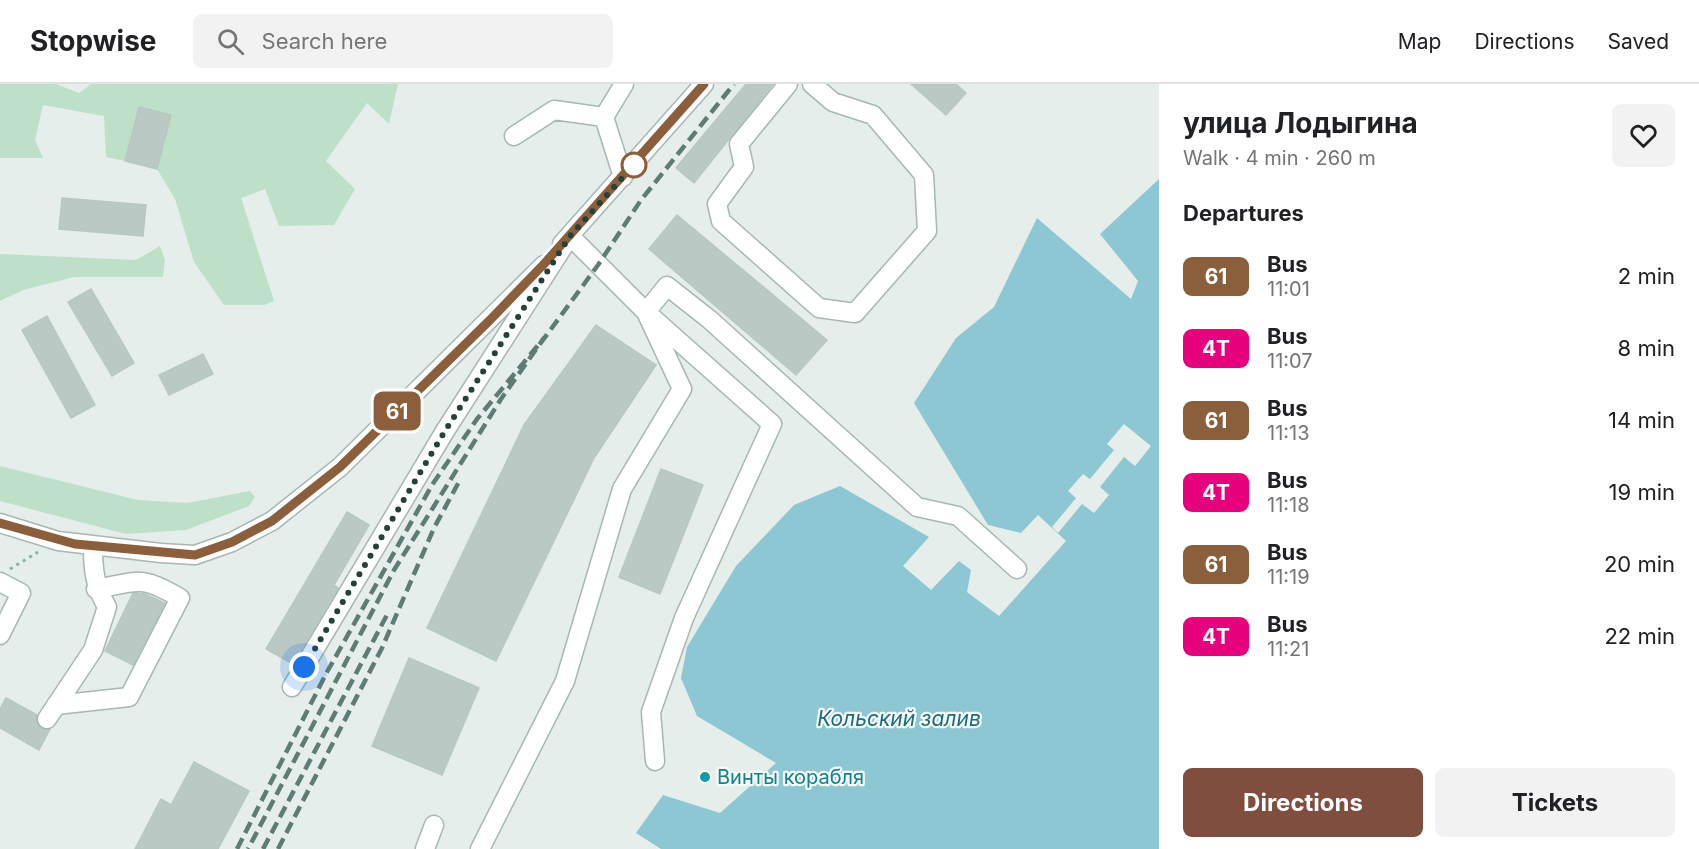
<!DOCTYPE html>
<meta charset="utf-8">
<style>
body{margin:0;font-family:Inter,sans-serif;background:#f2f2f2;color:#202124;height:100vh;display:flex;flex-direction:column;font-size:22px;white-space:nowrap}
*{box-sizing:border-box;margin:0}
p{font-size:20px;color:#757577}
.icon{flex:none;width:33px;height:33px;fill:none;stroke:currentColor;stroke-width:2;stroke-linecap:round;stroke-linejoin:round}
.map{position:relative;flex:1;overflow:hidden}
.drawer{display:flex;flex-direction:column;background:#fff;width:540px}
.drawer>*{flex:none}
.badge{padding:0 12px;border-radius:9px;font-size:21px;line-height:39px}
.you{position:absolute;width:30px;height:30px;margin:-15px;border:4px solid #fff;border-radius:50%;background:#1a73e8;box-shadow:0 0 0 9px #1a73e833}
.map>.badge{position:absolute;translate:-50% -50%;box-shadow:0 0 0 3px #fff}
h2{padding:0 24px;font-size:22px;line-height:54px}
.round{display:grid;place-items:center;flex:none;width:63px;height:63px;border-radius:9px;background:#f2f2f2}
.overview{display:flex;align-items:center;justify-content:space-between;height:102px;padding:0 24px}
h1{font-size:28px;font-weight:700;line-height:45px}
.button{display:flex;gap:12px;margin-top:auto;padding:12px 24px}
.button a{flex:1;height:69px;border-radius:9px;background:#7f4e3e;color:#fff;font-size:24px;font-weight:700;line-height:69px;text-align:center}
.button a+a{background:#f2f2f2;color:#202124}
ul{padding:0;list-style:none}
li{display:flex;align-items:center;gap:18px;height:72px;padding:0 24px}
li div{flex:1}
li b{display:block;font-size:22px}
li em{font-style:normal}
li .badge{min-width:66px;font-weight:700;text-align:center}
header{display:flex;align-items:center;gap:36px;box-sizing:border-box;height:84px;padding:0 30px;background:#fff;border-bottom:2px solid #e0e0e0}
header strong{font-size:28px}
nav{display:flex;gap:33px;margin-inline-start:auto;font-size:21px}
.search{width:420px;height:54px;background:#f2f2f2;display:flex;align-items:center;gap:15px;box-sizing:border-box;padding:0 21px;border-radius:9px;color:#757577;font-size:22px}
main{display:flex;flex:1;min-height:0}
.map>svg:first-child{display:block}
.green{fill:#bee0c8}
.water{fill:#8dc7d4}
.pier{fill:#e5eeeb}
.building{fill:#bac9c4;stroke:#b7c8c2;stroke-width:1.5}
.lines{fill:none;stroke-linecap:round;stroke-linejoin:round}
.minor-casing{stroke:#a7b7b2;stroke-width:21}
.path{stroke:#85b2a5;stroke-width:3;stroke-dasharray:3 4.5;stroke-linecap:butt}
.minor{stroke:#fff;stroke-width:18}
.rail{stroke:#5e7c75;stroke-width:4.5;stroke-dasharray:12 6;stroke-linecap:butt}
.line-casing{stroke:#fff;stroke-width:14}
.line{stroke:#8b5e3c;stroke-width:9}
.walk{stroke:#24413a;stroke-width:6;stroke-dasharray:0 10.8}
.stop-dot{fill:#fff;stroke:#8b5e3c;stroke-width:3}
.culture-dot{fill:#0f9aa8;stroke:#f6fbf8;stroke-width:2}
.labels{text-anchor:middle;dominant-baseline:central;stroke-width:4.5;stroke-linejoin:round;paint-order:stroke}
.culture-label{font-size:20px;fill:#0d838f;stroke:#f6fbf8;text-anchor:start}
.water-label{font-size:21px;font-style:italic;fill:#1c6c7f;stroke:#f6fbf8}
</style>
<header>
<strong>Stopwise</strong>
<div class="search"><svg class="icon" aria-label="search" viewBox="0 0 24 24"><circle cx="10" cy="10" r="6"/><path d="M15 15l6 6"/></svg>Search here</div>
<nav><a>Map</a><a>Directions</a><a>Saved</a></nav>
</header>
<main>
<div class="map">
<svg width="1159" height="765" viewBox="0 0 1159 765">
<rect width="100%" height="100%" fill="#e5eeeb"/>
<!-- green -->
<path class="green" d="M0 0H56L79 9 91 0H398L389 40 367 19 326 77 355 105 334 141 279 142 265 105 241 114 274 217 264 221H224L194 178 175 115 157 85 170 31 139 23 125 77 106 73 104 32 43 21 35 56 43 74H0Z
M160 162 165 176 163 193H74L23 206 0 217V170L136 176Z
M0 382 138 416 187 419 250 407 255 413 249 422 186 446 126 450 0 417Z"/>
<!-- water -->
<path class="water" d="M1159 95V765H661L636 749 663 711 720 729 776 679 697 632 681 594 687 563 736 482 794 421 840 402 929 453 903 482 931 506 959 477 971 486 967 508 999 532 1066 457 1038 431 1021 449 988 441 914 319 956 254 994 223 1037 134 1131 215 1138 197 1100 150Z"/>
<!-- pier -->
<path class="pier" d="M1124 340 1151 362 1135 382 1124 373 1100 403 1109 411 1094 429 1082 420 1058 449 1052 443 1076 414 1068 407 1083 390 1090 395 1114 366 1107 360Z"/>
<!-- building -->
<path class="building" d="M746 0H773L694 99 676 84Z
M911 0H956L966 9 946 31Z
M139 23 171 31 157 85 125 77Z
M62 114 146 121 143 152 59 145Z
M677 131 827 256 796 291 649 165Z
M91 205 134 279 112 292 68 218Z
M47 232 95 321 71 334 22 246Z
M596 241 656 281 594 374 496 577 427 544 524 341Z
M203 270 213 290 169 311 159 291Z
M661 385 703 401 660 510 619 493Z
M347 428 369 441 334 501 338 504 293 580 266 565Z
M133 509 145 510 165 519 133 581 105 567Z
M409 574 479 604 442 691 372 662Z
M6 614 37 631V639L40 644 50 645 39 666 0 644V625Z
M194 678 249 707 218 765H135L161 715 171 721Z"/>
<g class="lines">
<defs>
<path id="minor" d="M788 0 739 60 744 83 717 120 721 137 819 224 855 229 927 147 924 91 873 31 833 18 812 0
M514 52 554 26 604 33
M623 93 604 33 624 0
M562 160 704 0
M0 439 58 457 161 469 195 471 232 458 272 437 340 383 544 181
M0 498 21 509 0 551
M292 603 445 347 570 152 646 228 772 340 684 534 651 628 655 677
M56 621 129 613 180 514C141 491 139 497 96 505
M47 635 93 566 107 523C95 502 93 487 93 463
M425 765 434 741
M480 765 565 597 622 405 682 305 646 228 667 202 709 235 917 423 958 432 1017 485"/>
</defs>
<!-- minor casing -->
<use href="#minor" class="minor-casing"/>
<!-- path -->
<path class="path" d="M10 485 38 468"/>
<!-- minor -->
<use href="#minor" class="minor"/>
<!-- rail -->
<path class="rail" d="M540 260 598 181 641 116 734 0
M237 765 327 588 432 401 477 335 544 254 501 315 394 486 248 765
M263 765 388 529
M278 765 382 564 434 444 461 394"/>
</g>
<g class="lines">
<defs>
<path id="line" d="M0 439 75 460 195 471 232 458 272 437 340 383 490 236 544 180 704 0"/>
</defs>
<!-- line casing -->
<use href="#line" class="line-casing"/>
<!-- line -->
<use href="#line" class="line"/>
<!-- walk -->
<path class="walk" d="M304 583 445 347 570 152 634 81"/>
</g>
<!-- markers -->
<circle class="stop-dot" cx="634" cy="81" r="12"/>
<circle class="culture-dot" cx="705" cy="693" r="6"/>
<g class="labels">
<!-- culture labels -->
<g class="culture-label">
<text x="717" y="693">Винты корабля</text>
</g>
<!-- water labels -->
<g class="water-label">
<text x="899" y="634">Кольский залив</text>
</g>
</g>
</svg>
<div class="you" style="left:304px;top:583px"></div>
<b class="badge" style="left:397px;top:327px;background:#8b5e3c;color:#fff">61</b>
</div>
<section class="drawer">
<div class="overview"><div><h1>улица Лодыгина</h1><p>Walk · 4 min · 260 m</p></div><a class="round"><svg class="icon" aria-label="heart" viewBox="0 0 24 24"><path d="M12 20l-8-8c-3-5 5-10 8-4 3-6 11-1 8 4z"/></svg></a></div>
<h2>Departures</h2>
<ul>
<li><span class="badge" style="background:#8b5e3c;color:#fff">61</span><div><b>Bus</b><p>11:01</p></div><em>2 min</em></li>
<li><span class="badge" style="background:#e6007e;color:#fff">4Т</span><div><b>Bus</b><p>11:07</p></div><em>8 min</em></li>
<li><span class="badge" style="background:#8b5e3c;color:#fff">61</span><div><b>Bus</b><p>11:13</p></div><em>14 min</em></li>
<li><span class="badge" style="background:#e6007e;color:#fff">4Т</span><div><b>Bus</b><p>11:18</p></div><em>19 min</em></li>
<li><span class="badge" style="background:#8b5e3c;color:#fff">61</span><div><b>Bus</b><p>11:19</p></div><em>20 min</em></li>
<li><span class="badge" style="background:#e6007e;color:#fff">4Т</span><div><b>Bus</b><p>11:21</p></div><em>22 min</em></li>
</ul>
<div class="button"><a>Directions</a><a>Tickets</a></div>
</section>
</main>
